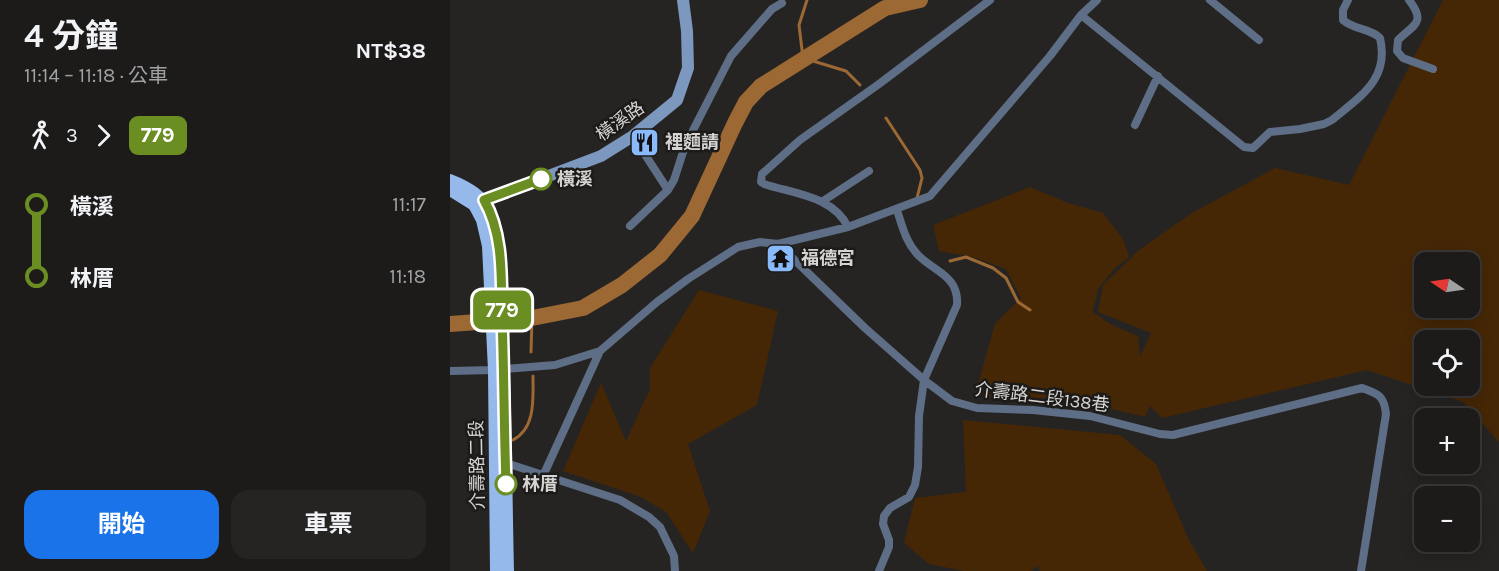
<!DOCTYPE html>
<html lang="zh-TW">
<meta charset="utf-8">
<style>
body{margin:0;font-family:Karla,"Noto Sans TC",sans-serif;background:#252423;color:#f1f3f6;height:100vh;display:flex;flex-direction:column;font-size:22px;white-space:nowrap}
*{box-sizing:border-box;margin:0}
p{font-size:20px;color:#a0a1a2}
.icon{flex:none;width:33px;height:33px;fill:none;stroke:currentColor;stroke-width:2;stroke-linecap:round;stroke-linejoin:round}
.map{position:relative;flex:1;overflow:hidden}
.panel{display:flex;flex-direction:column;background:#1c1b1a;width:450px}
.panel>*{flex:none}
.badge{padding:0 12px;border-radius:9px;font-size:21px;line-height:39px}
.needle{width:39px;rotate:283deg}
.fabs{position:absolute;left:964px;top:252px;display:grid;gap:12px}
.fabs a{display:grid;place-items:center;width:66px;height:66px;border-radius:12px;background:#1c1b1a;box-shadow:0 3px 15px #0003,0 0 0 2px #3a3939;font-size:30px}
.map>.badge{position:absolute;translate:-50% -50%;box-shadow:0 0 0 3px #fff}
.legs{display:flex;align-items:center;gap:9px;height:66px;padding:0 24px;font-size:20px}
.legs p{margin-inline-start:auto}
.headline{display:flex;align-items:center;justify-content:space-between;height:102px;padding:0 24px}
h1{font-size:33px;font-weight:700;line-height:45px}
.primary-button{display:flex;gap:12px;margin-top:auto;padding:12px 24px}
.primary-button a{flex:1;height:69px;border-radius:18px;background:#1a73e8;color:#fff;font-size:24px;font-weight:700;line-height:69px;text-align:center}
.primary-button a+a{background:#252423;color:#f1f3f6}
ul{padding:0 24px;list-style:none}
li{display:flex;align-items:center;gap:21px;height:72px;font-size:22px}
li i{display:grid;place-items:center;width:9px;height:100%;margin:0 8px;background:currentColor}
li i::after{content:'';width:15px;height:15px;margin:-8px;border:4px solid;border-radius:50%;background:#1c1b1a}
li p{margin-inline-start:auto}
li:first-child i{background:linear-gradient(#0000 50%,currentColor 0)}
li:last-child i{background:linear-gradient(currentColor 50%,#0000 0)}
main{display:flex;flex:1;min-height:0}
.map>svg:first-child{display:block}
.green{fill:#452706;fill-rule:evenodd}
.lines{fill:none;stroke-linecap:round;stroke-linejoin:round}
.stream{stroke:#9c6834;stroke-width:3}
.river{stroke:#9c6834;stroke-width:16}
.minor{stroke:#5d6e86;stroke-width:8}
.secondary{stroke:#7c98be;stroke-width:12}
.primary{stroke:#94b9ea;stroke-width:12}
.line-1-casing{stroke:#fff;stroke-width:14}
.line-1{stroke:#6b8e23;stroke-width:9}
.stop-1-dot{fill:#fff;stroke:#6b8e23;stroke-width:3}
.labels{text-anchor:middle;dominant-baseline:central;stroke-width:5;stroke-linejoin:round;paint-order:stroke}
.street-label{font-size:18px;fill:#d6d4d3;stroke:#1d1b19}
.poi-label{font-size:18px;font-weight:bold;fill:#d6d4d3;stroke:#1d1b19;text-anchor:start}
.stop-label{font-size:18px;font-weight:bold;fill:#d6d4d3;stroke:#1d1b19;text-anchor:start}
</style>
<main>
<section class="panel">
<div class="headline"><div><h1>4 分鐘</h1><p>11:14 – 11:18 · 公車</p></div><b>NT$38</b></div>
<div class="legs"><svg class="icon" aria-label="walk" viewBox="0 0 24 24"><circle cx="13" cy="4" r="2"/><path d="M13 8l-2 6 4 7M11 14l-3 7M7 12l3-4h3l4 4"/></svg>3<svg class="icon" aria-label="forward" viewBox="0 0 24 24"><path d="M9 5l7 7-7 7"/></svg><b class="badge" style="background:#6b8e23;color:#fff">779</b></div>
<ul>
<li><i style="color:#6b8e23"></i><b>橫溪</b><p>11:17</p></li>
<li><i style="color:#6b8e23"></i><b>林厝</b><p>11:18</p></li>
</ul>
<div class="primary-button"><a>開始</a><a>車票</a></div>
</section>
<div class="map">
<svg width="1049" height="571" viewBox="0 0 1049 571">
<rect width="100%" height="100%" fill="#262422"/>
<!-- green -->
<path class="green" d="M993 0H1049V442L1013 402 917 370 712 418 700 406 695 417 626 400 525 395 545 324 571 298 556 269 523 257 489 251 483 225 580 187 618 203 653 213 673 239 679 257 665 268 648 289 643 312 660 324 688 336 690 357 701 333 648 312 653 285 689 250 742 213 825 168 899 185ZM975 262H1020V308H975ZM975 340H1020V386H975Z
M249 290 328 311 307 405 238 444 260 511 243 553 216 512 191 497 113 471 151 383 176 441 200 389V368Z
M513 420 670 435 706 464 739 540 757 571H590L588 566 581 571H514L479 564 454 543 465 498 516 492Z"/>
<g class="lines">
<!-- stream -->
<path class="stream" d="M357 0 349 25 353 58 396 71 410 85
M436 118 470 170 472 178 467 198
M500 261 516 257 543 268 556 278 568 302 580 310
M81 352 82 318
M63 440C86 428 83 398 83 376"/>
<!-- river -->
<path class="river" d="M0 324 82 318 133 308 172 285 210 255 242 216 285 123 296 102 311 86 435 8 470 0"/>
<!-- minor -->
<path class="minor" d="M760 0 809 40
M959 0C977 23 963 25 948 40L947 51 953 58 983 69
M631 15 789 143 794 147 803 148 820 132 850 129 874 124 882 120C909 97 940 80 930 38 920 28 904 30 893 20V10L898 0
M685 125 708 76
M218 190 224 180 235 146 281 56 322 9 332 3
M373 201 419 171
M180 226 218 190 183 136
M398 227C383 196 344 194 314 184L311 182 312 174 350 140 429 84 540 0
M328 244 415 328 474 380 502 401 527 408 583 410 640 416 710 434 723 435 912 388C928 394 934 395 936 414L911 571
M0 371 44 370 105 365 150 351 207 302 238 279 288 247 310 242 328 244 398 227 480 196 600 56 631 15 647 0
M53 462 170 500 199 517 210 527 224 556 225 571
M93 476 150 351
M429 571 439 547V540L433 524 434 516 440 508 459 497 465 485 468 467 469 416 474 380 507 305C509 276 485 272 469 256 456 243 452 226 447 210"/>
<!-- secondary -->
<path class="secondary" d="M25 204 151 156 183 136 227 100 238 68 237 31 233 0"/>
<!-- primary -->
<path class="primary" d="M0 180C18 187 33 196 41 214 54 245 51 285 52 318 56 402 56 487 58 571
M0 190 24 205 32 220 38 246 44 370 46 571"/>
</g>
<g class="lines">
<defs>
<path id="line-1" d="M56 484C54 428 54 373 52 317 51 278 54 235 34 200L91 179"/>
</defs>
<!-- line-1 casing -->
<use href="#line-1" class="line-1-casing"/>
<!-- line-1 -->
<use href="#line-1" class="line-1"/>
</g>
<!-- icons -->
<defs>
<symbol id="restaurant-square" viewBox="-11 -11 22 22"><rect x="-9" y="-9" width="18" height="18" rx="4" fill="#88bafc" stroke="#1d1b19"/><path d="M-5-6h1v4h1v-4h1v4h1v-4h1v5L-1.5 .5V6h-2V.5L-5-1ZM5-6V6H3V1.5H1.5Q1.5-4 5-6Z" fill="#111"/></symbol>
<symbol id="temple-square" viewBox="-11 -11 22 22"><rect x="-9" y="-9" width="18" height="18" rx="4" fill="#88bafc" stroke="#1d1b19"/><path d="M0-6L5-2H3V0L6.5 2.5H4V6H1.5V3h-3V6H-4V2.5H-6.5L-3 0V-2H-5Z" fill="#111"/></symbol>
</defs>
<g fill-rule="evenodd">
<use href="#restaurant-square" x="178" y="126" width="33" height="33"/>
<use href="#temple-square" x="314" y="242" width="33" height="33"/>
</g>
<!-- markers -->
<g class="stop-1-dot">
<circle cx="91" cy="179" r="10"/>
<circle cx="56" cy="484" r="10"/>
</g>
<g class="labels">
<!-- street labels -->
<g class="street-label">
<text transform="translate(170 121) rotate(-35)">橫溪路</text>
<text transform="translate(592 397) rotate(7)">介壽路二段138巷</text>
<text transform="translate(27 465) rotate(-91)">介壽路二段</text>
</g>
<!-- poi labels -->
<g class="poi-label">
<text x="215" y="142">裡麵請</text>
<text x="351" y="258">福德宮</text>
</g>
<!-- stop labels -->
<g class="stop-label">
<text x="107" y="179">橫溪</text>
<text x="72" y="484">林厝</text>
</g>
</g>
</svg>
<div class="fabs">
<a><svg class="needle" viewBox="-14 -14 28 28"><path d="M0-13l5 13h-10z" fill="#e53935"/><path d="M0 13l5-13h-10z" fill="#a0a1a2"/></svg></a>
<a><svg class="icon" aria-label="locate" viewBox="0 0 24 24"><circle cx="12" cy="12" r="6"/><path d="M12 2v4M12 18v4M2 12h4M18 12h4"/></svg></a>
<a>+</a>
<a>−</a>
</div>
<b class="badge" style="left:52px;top:310px;background:#6b8e23;color:#fff">779</b>
</div>
</main>
